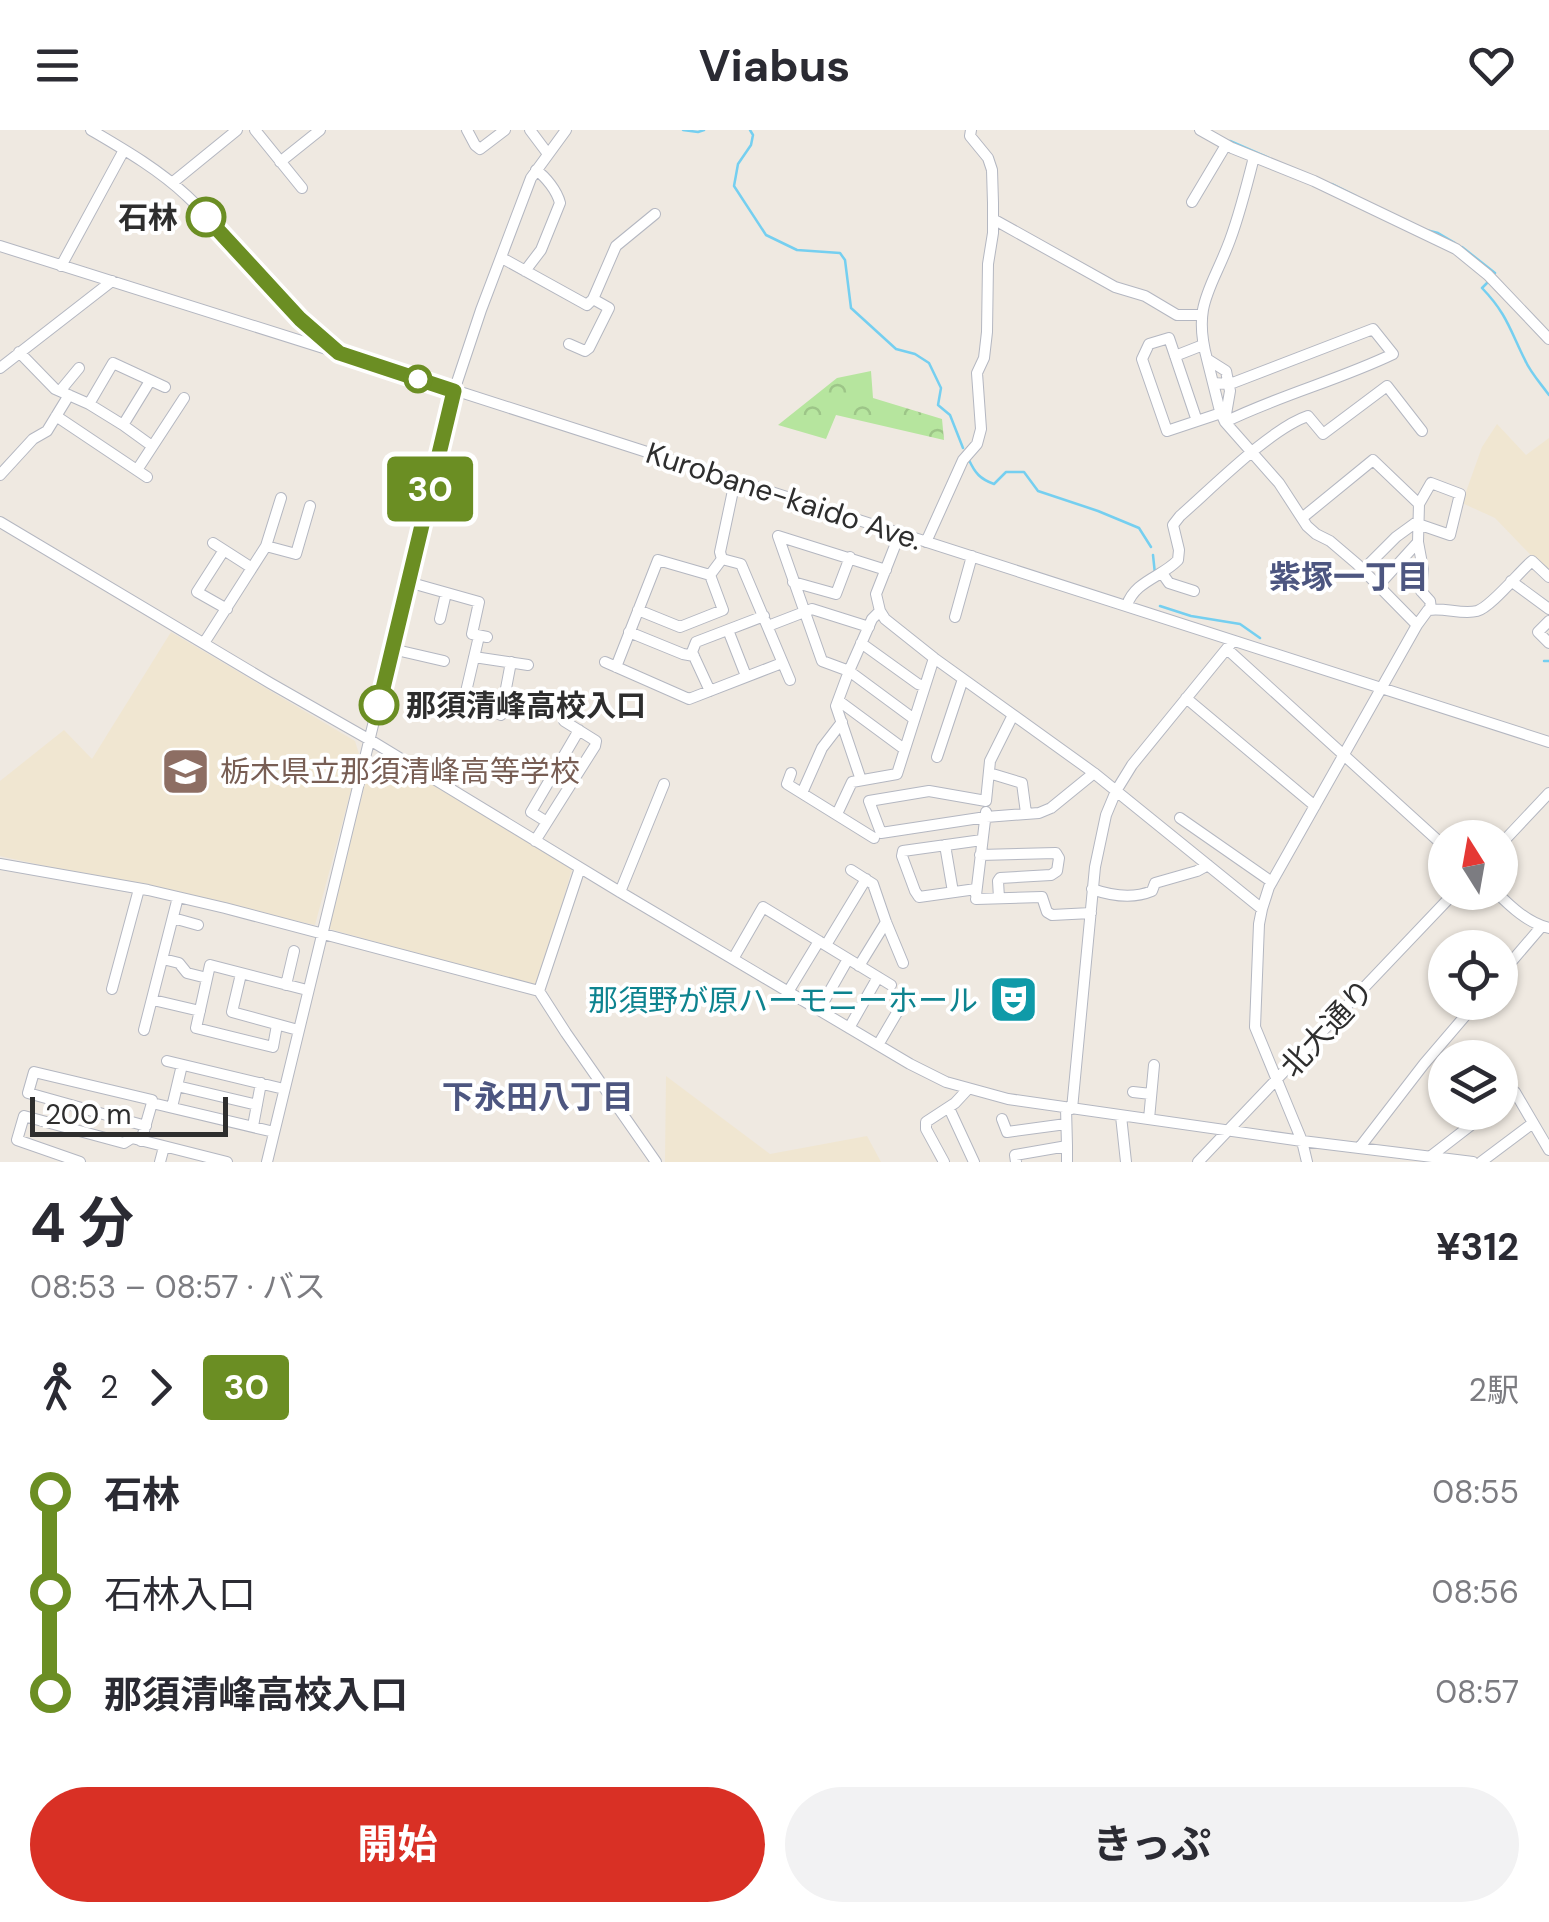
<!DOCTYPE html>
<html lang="ja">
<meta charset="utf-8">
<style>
body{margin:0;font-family:"DM Sans","Noto Sans JP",sans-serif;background:#f2f2f3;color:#2b2b33;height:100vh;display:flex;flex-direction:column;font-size:38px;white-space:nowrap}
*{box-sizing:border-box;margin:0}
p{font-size:32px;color:#7c7c81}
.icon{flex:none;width:55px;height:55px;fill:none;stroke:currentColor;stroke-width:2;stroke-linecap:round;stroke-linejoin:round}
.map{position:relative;height:1032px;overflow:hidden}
.drawer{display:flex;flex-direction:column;background:#fff;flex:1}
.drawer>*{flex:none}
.badge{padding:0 20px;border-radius:8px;font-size:35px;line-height:65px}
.needle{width:65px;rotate:349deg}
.tools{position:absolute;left:1428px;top:690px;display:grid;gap:20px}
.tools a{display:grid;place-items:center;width:90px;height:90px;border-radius:50%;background:#fff;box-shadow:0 2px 8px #0004;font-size:50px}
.scale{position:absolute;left:30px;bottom:25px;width:198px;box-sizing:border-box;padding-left:10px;border:5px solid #2e2e2e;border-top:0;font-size:28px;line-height:35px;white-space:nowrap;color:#2e2e2e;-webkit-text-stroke:8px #fff;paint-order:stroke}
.map>.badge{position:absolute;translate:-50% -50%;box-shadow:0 0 0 5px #fff}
.legs{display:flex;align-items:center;gap:15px;height:110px;padding:0 30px;font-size:32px}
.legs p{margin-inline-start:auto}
.headline{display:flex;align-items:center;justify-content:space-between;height:170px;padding:0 30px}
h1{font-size:55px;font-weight:700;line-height:75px}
.button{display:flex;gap:20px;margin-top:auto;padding:20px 30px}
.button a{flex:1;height:115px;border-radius:60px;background:#d93025;color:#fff;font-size:40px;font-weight:700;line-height:115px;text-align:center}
.button a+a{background:#f2f2f3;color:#2b2b33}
ul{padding:0 30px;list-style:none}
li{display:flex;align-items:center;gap:35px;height:100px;font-size:38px}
li i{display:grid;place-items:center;width:15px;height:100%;margin:0 12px;background:currentColor}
li i::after{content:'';width:25px;height:25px;margin:-12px;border:8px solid;border-radius:50%;background:#fff}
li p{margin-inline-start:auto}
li:first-child i{background:linear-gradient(#0000 50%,currentColor 0)}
li:last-child i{background:linear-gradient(currentColor 50%,#0000 0)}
header{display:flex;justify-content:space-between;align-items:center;height:130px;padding:0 30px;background:#fff;font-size:45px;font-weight:700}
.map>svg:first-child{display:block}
.education{fill:#f0e6d1}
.forest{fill:url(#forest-crowns)}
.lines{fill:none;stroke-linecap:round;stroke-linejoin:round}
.stream{stroke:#75cff0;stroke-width:2.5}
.minor-casing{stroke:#b4b7c1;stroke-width:12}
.minor{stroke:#fff;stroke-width:10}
.line-1-casing{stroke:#fff;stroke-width:22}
.line-1{stroke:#6b8e23;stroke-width:15}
.stop-1-dot{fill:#fff;stroke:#6b8e23;stroke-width:5}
.labels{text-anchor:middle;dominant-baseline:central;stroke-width:8;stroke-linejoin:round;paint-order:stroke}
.stop-label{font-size:30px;font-weight:bold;fill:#2e2e2e;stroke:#fff;text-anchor:end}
.street-label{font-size:30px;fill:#2e2e2e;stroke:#fff}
.education-label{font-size:30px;fill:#785e54;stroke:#fff;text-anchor:start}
.culture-label{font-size:30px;fill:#0d838f;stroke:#fff;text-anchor:end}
.neighbourhood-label{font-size:32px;font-weight:bold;fill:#4d5680;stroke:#fff}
</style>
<header><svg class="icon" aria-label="menu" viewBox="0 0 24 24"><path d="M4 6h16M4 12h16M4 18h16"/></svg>Viabus<svg class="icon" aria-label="heart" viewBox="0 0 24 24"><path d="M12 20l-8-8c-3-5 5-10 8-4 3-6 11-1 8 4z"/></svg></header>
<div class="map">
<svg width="1549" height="1032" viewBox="0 0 1549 1032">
<defs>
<pattern id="forest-crowns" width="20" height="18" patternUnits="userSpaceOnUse" patternTransform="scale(2.5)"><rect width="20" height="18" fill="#b6e59e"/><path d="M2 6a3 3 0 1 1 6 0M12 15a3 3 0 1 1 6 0" fill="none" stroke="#9dc588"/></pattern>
</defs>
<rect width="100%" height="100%" fill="#efe9e1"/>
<!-- education -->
<path class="education" d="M1497 294 1526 325 1549 308V444L1495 388 1462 373 1482 317Z
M171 502 355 611 360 627 315 795 0 726V651L64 600 92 629Z
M384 625 572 739 539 857 326 798 372 628Z
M666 946 770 1024 867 1006 881 1032H665Z"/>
<!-- forest -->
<path class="forest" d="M871 241 873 268 942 289 944 310 836 285 826 309 778 295 837 248Z"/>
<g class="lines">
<!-- stream -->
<path class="stream" d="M683 0 698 2 704 0
M750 0 753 5 751 15 738 34 734 56 766 105 797 120 840 123 845 130 851 178 896 219 915 224 929 233 941 258 938 275 950 285 963 318
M1230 11 1269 28
M1332 54 1356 66
M1426 100 1438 103 1455 113
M1462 117 1495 143
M1488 152 1482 158C1507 184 1510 200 1525 230 1530 242 1541 254 1549 265
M969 330C975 343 980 349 994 354L1006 342H1024L1038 361 1098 381 1139 398 1151 417
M1153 425 1155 444
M1160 476 1191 486 1240 494 1260 508
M1544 531H1549"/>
<defs>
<path id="minor" d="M91 0C125 20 158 39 187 66 240 116 281 178 339 223L1549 612
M255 0 302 58
M467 0 475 15 480 19 505 0
M530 0 548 24
M1200 0 1232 18 1314 51 1456 119 1488 145 1549 209
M280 32 320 0
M172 53 237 0
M1192 72 1226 15
M993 89 1115 157 1145 166 1177 185H1201
M0 116 333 221
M502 128 587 175 593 169 616 116 655 84
M61 136 124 20
M525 141 541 120 560 73C557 61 546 47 536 40
M569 214 585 221 589 218 609 178 593 169
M19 222 55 259 89 274 123 295 150 251
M1175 226 1203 215
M1207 229 1220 281 1225 292 1279 353 1307 396 1316 404 1330 411 1357 434 1417 495
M0 238 112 151
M1213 253 1230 254 1373 199 1393 224C1339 250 1280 265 1225 292
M60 261 79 238
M89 274 113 233 165 257
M56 286 147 347
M1225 290 1230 261 1226 241 1207 229C1192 174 1212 159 1230 110 1240 83 1247 55 1254 27
M1197 291 1169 208 1149 214 1142 229 1167 301 1221 283
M123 295 152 316
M137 340 184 268
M0 345 33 309 47 301 69 265
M735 351 720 422 722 429 741 434 790 550
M1302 388 1373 330 1419 374
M0 392 270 553 370 610 620 762 910 934 946 952 1008 969 1302 1011 1473 1032
M1418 394 1450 405 1460 364 1431 353 1419 374 1418 412 1423 439 1421 461 1430 471 1431 479
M900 403 876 464 880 481 885 489 934 528 1094 643 1262 779
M778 406 822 531 849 541 872 489 880 481
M778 406 886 440
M926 412 963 330 977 314 981 299 977 243 984 228 987 202 988 134 993 103V73L992 40 988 28 970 6 971 0
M213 413 252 438
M266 416 296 424 310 376
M224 420 197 462 227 479
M1363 440 1396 407 1418 391
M1162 443 1169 453 1194 461
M1511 451 1549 479
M408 452 479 472 472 504 487 507
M793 452 836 464 850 427
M1378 456 1418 412
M1127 475C1135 451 1162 447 1178 430L1179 420 1173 395 1180 386C1211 359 1271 298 1308 286L1323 304 1387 256 1422 301
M638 480 680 497 723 480 710 445 722 429
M955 487 972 426
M440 489 446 463
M1549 491 1538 502 1549 513
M768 496 812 479 869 497
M728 500 746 546
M629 502 683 524 694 526
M479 506 465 566 501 585 511 532
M204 513 266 416 281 368
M861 513 918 554 924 556
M392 519 444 531
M1227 519 1445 717
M474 527 528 535
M605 532 689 569 782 533
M616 537 658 430 710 445
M710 561 692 522 696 512 764 486
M1186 568 1315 676
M839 571 904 619
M1013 585 990 631 986 671 929 661 869 671 881 703 986 687 1039 683 1051 678 1094 643
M937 627 963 549
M791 643 787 654 874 708
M989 643 1022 653 1026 683
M861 650 836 576 849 541 914 589
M802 663 822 618 842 592
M837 684 852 652 897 644 934 528
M1180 688 1272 752
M547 692 531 682 579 600
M535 711 595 616 596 611 564 591
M945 715 953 762
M1500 715 1549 663
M980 725 1056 723 1059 728 1057 741 1051 745 1000 748 998 751 999 768
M0 734 148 760 225 778 539 861 566 903 656 1032
M851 740 873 754 886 792 903 833
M976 759 919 767 915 761 902 726 903 721 982 710
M1092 759C1112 766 1133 769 1152 761L1155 753 1197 741 1208 735
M620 762 664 654
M1496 762C1511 777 1528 793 1549 798
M976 765 986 682
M976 769 1042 767 1047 782 1052 785 1091 783
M173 788 198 795
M826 815 866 749
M163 829 179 833 187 843 207 848
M733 829 763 777 891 855
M859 836 886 792
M241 844 232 882 298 900
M1500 845 1541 797
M286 855 294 821
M112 859 139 759
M539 861 580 738
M788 862 819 811
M153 870 200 881
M819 880 848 829
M277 895 273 917 196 898 210 835 307 860
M849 898 878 847
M144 900 178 767
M878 915 905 869
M167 931 284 959
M177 956 257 975
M1133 962 1151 964
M152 973 274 1002
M1500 974 1515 962 1549 1020
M172 977 182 935
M949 978 974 1032
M1072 979 1095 737 1106 685 1116 661 1132 635 1233 511
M1121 986 1126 1032
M1002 989 1007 1002 1066 994
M1149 989 1154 935
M253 996 261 953
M141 1011 152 973V970L34 942 28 963 146 996
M1360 1017 1424 934 1477 872
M1431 1026 1488 982
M80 1032 17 1010 24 986 124 1013 132 1008 227 1032
M160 1032 164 1017
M267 1032 454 261 481 180 531 48 566 0
M944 1032 926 999V992L955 973 968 959
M1016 1032 1015 1025 1067 1016 1066 978
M1067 1032V1016
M1198 1032 1455 762
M1307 1032 1302 1011 1255 897 1259 794 1262 779 1269 757 1417 495 1428 480C1444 477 1462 485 1477 481 1491 477 1519 442 1532 431L1549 447
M1481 1032 1533 993"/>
</defs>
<!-- minor casing -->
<use href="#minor" class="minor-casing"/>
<!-- minor -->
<use href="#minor" class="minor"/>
</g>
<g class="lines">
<defs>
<path id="line-1" d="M206 87 300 189 339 223 454 261 379 575"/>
</defs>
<!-- line-1 casing -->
<use href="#line-1" class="line-1-casing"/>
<!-- line-1 -->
<use href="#line-1" class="line-1"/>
</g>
<!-- icons -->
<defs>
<symbol id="school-square" viewBox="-11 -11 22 22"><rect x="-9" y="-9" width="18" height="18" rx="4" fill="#8d6e63" stroke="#fff"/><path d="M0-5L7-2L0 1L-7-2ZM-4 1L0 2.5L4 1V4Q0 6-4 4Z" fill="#fff"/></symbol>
<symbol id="theatre-square" viewBox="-11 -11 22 22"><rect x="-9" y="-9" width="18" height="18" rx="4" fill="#0f9aa8" stroke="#fff"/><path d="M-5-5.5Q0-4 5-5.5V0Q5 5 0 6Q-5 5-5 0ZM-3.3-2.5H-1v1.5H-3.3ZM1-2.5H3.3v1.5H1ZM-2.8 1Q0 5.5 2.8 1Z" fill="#fff"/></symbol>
</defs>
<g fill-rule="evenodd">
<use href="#school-square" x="158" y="614" width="55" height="55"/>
<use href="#theatre-square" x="986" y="842" width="55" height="55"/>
</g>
<!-- markers -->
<g class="stop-1-dot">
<circle cx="206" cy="87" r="18"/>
<circle cx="418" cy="249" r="12"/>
<circle cx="379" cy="575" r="18"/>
</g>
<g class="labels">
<!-- stop labels -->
<g class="stop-label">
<text x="178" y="87">石林</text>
<text x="406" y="575" text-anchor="start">那須清峰高校入口</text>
</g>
<!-- street labels -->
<g class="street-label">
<text transform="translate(784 366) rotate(18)">Kurobane-kaido Ave.</text>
<text transform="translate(1327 898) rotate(-47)">北大通り</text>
</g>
<!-- education labels -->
<g class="education-label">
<text x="220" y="641">栃木県立那須清峰高等学校</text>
</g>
<!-- culture labels -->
<g class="culture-label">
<text x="978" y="870">那須野が原ハーモニーホール</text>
</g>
<!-- neighbourhood labels -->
<g class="neighbourhood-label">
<text x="1349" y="447">紫塚一丁目</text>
<text x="538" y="967">下永田八丁目</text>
</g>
</g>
</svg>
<div class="tools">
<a><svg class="needle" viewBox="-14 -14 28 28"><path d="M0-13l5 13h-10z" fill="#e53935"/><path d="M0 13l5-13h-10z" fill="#7c7c81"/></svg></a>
<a><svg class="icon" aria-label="locate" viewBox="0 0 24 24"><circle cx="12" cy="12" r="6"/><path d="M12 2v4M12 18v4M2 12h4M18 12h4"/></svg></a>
<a><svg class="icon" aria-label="layers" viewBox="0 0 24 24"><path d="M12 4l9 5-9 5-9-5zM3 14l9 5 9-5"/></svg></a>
</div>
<div class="scale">200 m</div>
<b class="badge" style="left:430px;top:359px;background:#6b8e23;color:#fff">30</b>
</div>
<section class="drawer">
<div class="headline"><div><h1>4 分</h1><p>08:53 – 08:57 · バス</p></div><b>¥312</b></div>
<div class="legs"><svg class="icon" aria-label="walk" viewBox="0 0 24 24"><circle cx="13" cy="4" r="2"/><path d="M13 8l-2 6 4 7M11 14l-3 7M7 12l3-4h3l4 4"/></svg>2<svg class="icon" aria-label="forward" viewBox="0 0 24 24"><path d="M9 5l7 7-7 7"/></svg><b class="badge" style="background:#6b8e23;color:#fff">30</b><p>2駅</p></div>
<ul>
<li><i style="color:#6b8e23"></i><b>石林</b><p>08:55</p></li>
<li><i style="color:#6b8e23"></i><span>石林入口</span><p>08:56</p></li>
<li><i style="color:#6b8e23"></i><b>那須清峰高校入口</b><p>08:57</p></li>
</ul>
<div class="button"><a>開始</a><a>きっぷ</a></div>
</section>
